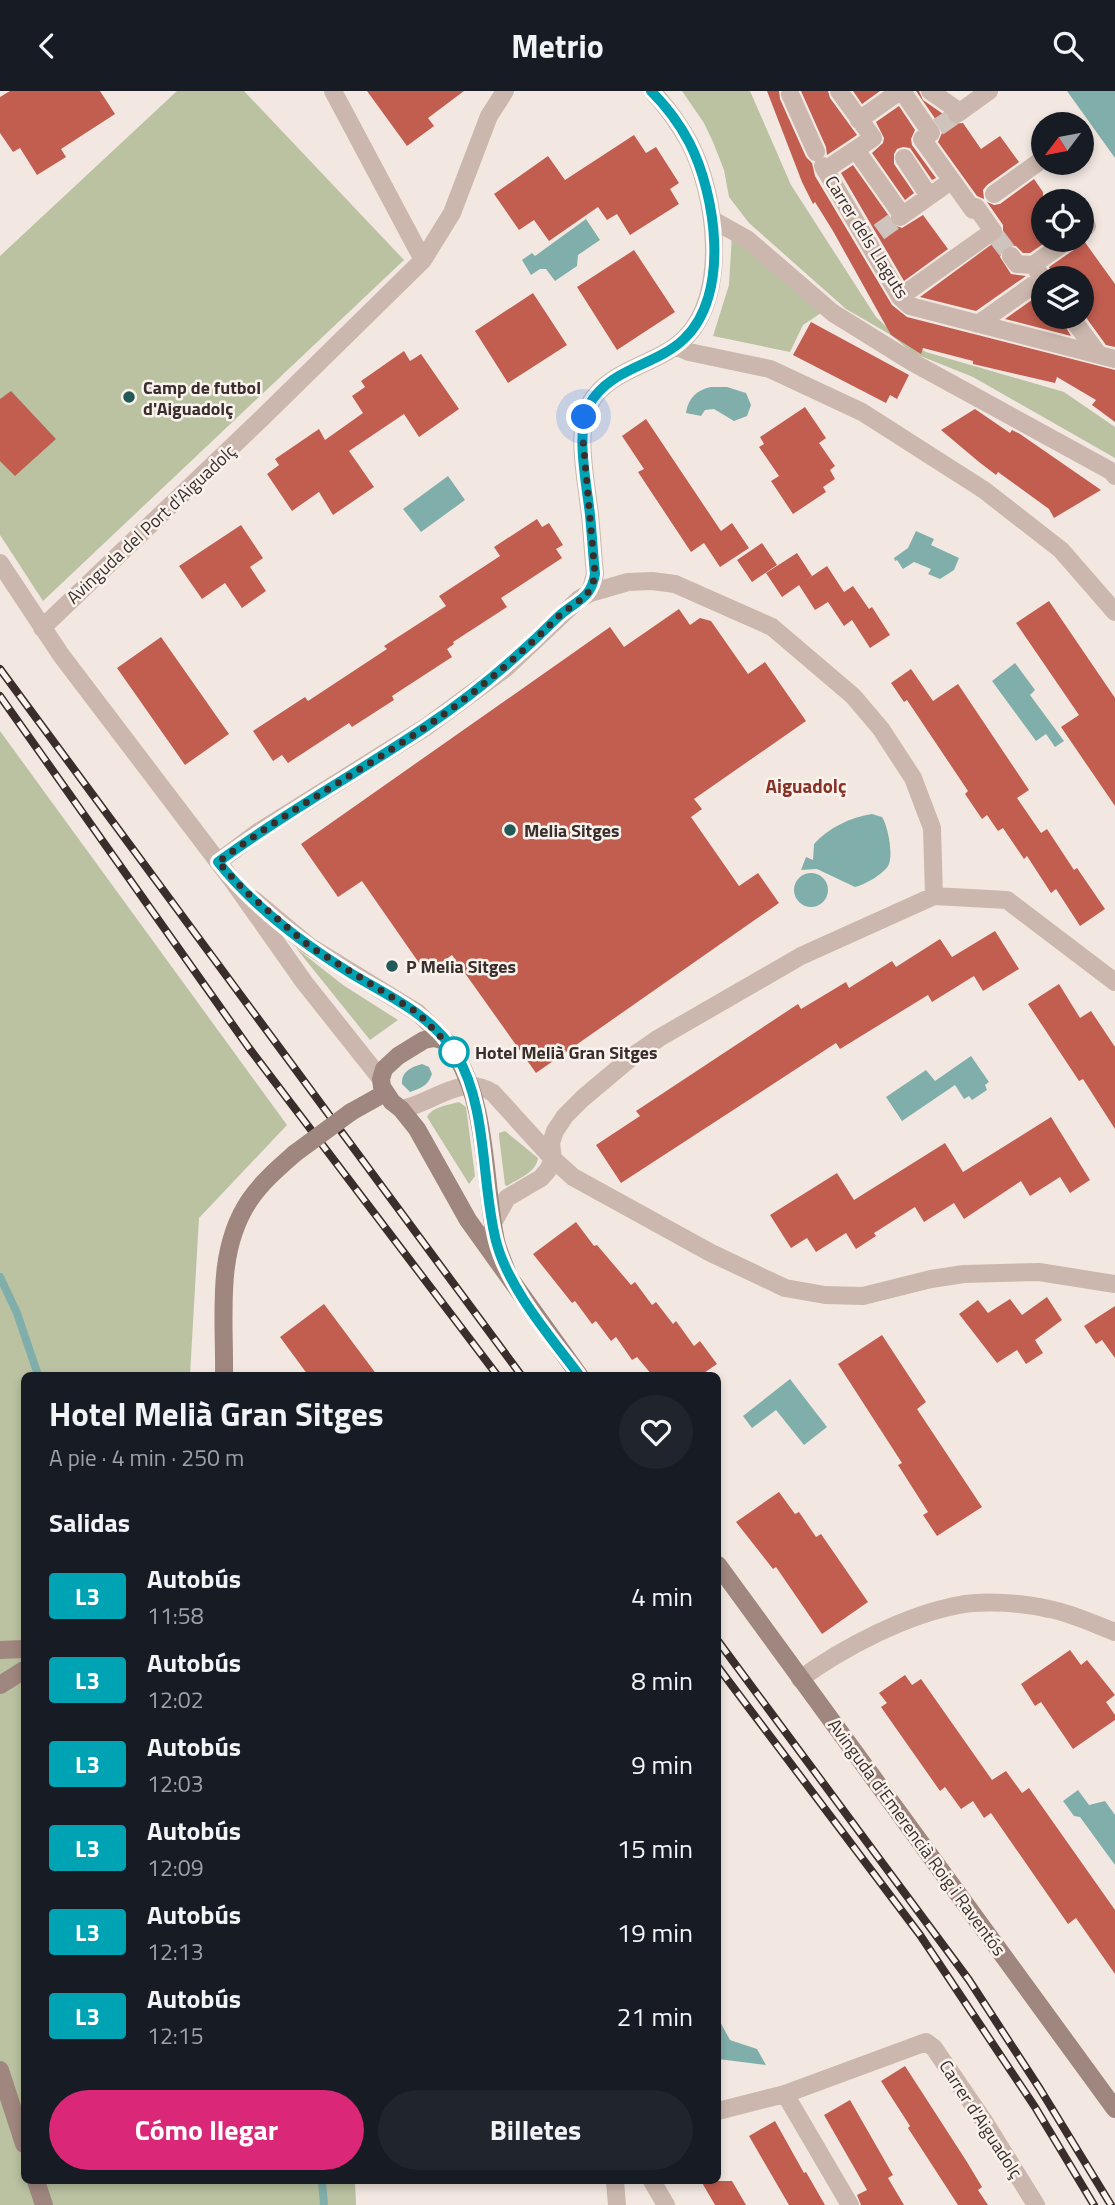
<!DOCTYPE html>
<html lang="es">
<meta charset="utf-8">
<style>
body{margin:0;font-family:"Titillium Web",sans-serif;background:#20242c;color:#f1f3f6;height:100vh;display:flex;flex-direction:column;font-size:26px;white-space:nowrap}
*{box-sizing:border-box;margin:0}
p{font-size:23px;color:#9ea1a6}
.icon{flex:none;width:38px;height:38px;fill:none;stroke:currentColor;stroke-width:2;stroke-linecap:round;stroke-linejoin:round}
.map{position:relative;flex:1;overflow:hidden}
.details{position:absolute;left:21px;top:1281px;width:700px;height:812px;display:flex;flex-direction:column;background:#171b24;border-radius:10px;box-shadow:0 4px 10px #0003}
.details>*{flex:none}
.badge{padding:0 14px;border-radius:5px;font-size:24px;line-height:46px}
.needle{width:46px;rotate:238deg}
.tools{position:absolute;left:1031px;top:21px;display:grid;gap:14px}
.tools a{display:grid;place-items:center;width:63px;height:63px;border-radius:50%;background:#171b24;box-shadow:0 4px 10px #0003;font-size:35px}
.you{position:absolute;width:35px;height:35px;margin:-18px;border:5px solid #fff;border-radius:50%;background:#1a73e8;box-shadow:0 0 0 10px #1a73e833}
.map>.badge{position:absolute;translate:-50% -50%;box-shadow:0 0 0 4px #fff}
h2{padding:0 28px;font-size:26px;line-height:63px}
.round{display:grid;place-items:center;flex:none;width:74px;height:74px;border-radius:37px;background:#20242c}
.overview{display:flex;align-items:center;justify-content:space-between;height:119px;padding:0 28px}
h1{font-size:33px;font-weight:700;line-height:52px}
.primary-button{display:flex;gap:14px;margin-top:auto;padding:14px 28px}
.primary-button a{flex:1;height:80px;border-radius:42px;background:#db2777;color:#fff;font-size:28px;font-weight:700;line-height:80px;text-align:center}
.primary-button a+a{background:#20242c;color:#f1f3f6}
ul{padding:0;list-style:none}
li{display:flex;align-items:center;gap:21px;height:84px;padding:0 28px}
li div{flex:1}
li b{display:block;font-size:26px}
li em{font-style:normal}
li .badge{min-width:77px;font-weight:700;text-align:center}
header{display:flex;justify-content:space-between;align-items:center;height:91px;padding:0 28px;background:#171b24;font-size:32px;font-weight:700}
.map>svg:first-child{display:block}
.green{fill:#bac2a1}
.water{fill:#80afab}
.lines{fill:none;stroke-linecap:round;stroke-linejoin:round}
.stream{stroke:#80afab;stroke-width:8}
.building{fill:#c25e50}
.street-tunnel{stroke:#cec3bd;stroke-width:18;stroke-dasharray:18 9;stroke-linecap:butt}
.street{stroke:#cbb7ad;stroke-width:18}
.secondary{stroke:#9f867e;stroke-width:18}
.rail-casing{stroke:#392e2b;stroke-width:8}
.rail{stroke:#faf3ed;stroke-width:5;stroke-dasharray:16;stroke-linecap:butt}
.secondary-bridge{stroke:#9f867e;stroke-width:18}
.line-casing{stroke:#fff;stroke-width:16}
.line{stroke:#00a3b4;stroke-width:10}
.walk{stroke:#392e2b;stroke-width:7;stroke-dasharray:0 12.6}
.poi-dot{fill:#215a57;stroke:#faf3ed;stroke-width:2.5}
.stop-dot{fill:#fff;stroke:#00a3b4;stroke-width:3.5}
.labels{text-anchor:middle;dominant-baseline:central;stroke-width:5;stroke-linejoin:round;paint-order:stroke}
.street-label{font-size:18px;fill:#392e2b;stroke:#faf3ed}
.poi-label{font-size:18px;font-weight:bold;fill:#392e2b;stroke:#faf3ed;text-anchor:start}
.stop-label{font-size:18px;font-weight:bold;fill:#392e2b;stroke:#faf3ed;text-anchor:start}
.neighbourhood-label{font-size:19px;font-weight:bold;fill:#863227;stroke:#faf3ed}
</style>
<header><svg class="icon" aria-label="back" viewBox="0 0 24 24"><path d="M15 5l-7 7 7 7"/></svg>Metrio<svg class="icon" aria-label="search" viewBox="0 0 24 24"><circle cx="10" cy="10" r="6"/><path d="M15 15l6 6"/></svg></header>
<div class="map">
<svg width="1115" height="2114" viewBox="0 0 1115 2114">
<rect width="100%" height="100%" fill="#f3e8e1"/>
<!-- green -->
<path class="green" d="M177 0H244L404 169 43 510 0 444V165Z
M682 0H750L791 94 876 226 894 243 926 261 1064 301 1115 336V367L973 286 913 262 891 244 846 218 749 132 729 106 724 79 713 51 704 32Z
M732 143 821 222 803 234 790 261 713 245 729 194Z
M0 640 287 1034 199 1127 190 1284H24V2090H355L356 2114H0Z
M296 857 343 894 398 929 370 949Z
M459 1011 466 1016 475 1085 469 1093 427 1026C432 1016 448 1014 459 1011Z
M505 1040 538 1067C536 1082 519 1087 507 1095L505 1094 499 1045V1042Z"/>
<!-- water -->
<path class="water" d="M1067 0H1115V67Z
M586 128 600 149 578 164 577 175 555 190 546 178H540L531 184 522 169 532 162 535 165Z
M711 296H727L746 302 751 314 747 325 734 330 714 318 705 319 701 325 686 322C688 307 697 299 711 296Z
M448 385 465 409 421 441 403 418Z
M916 440 934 448 931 454 959 467 954 479 940 488 928 483 931 478 914 471 903 478 897 469 895 470 894 467 908 457Z
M1015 572 1035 599 1030 604 1064 650 1055 656 1046 643 1036 650 992 590Z
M872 723 882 726C888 735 894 766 888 775 882 784 864 794 855 796L817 778 801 779 806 766 813 769 814 753C828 737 851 726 872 723Z
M794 799a17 17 0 1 1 34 0a17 17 0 1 1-34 0Z
M971 965 989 991 985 994 987 999 972 1009 969 1005 964 1008 955 994 902 1030 886 1006 926 979 935 990Z
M422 973 429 976 432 983C428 995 421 997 410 1001L402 993C401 981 411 976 422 973Z
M790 1288 827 1336 804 1354 776 1319 752 1337 743 1325Z
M1078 1699 1089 1714 1105 1710 1115 1724V1774L1080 1726 1074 1725 1063 1710Z
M718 1927 730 1949 757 1958 766 1974 718 1968Z"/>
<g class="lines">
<!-- stream -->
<path class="stream" d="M0 1186 17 1222 38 1284
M322 2090 324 2114"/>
</g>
<!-- building -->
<path class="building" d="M10 0H100L115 23 61 58 66 66 37 84 20 57 13 61 0 42V6Z
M367 0H464L428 27 434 35 407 55Z
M767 0H779L780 8 806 66 812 72 815 85 892 214 907 226 1115 279V331L1092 314 1096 309 1057 286 1055 292 973 273V270L923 257 921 263 891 244 833 140 815 111 813 113 802 91Z
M801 0H828L830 7 857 44 827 64 826 56Z
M853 0H880L862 13Z
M916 0H919L923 9 946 25 952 33 963 32 981 58 1000 45 1019 71 987 94 983 99 984 108 977 105 938 51 942 42 941 36Z
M899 15 915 39 911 48 912 54 936 87 932 89 910 57 903 56 897 58 894 63V73L914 102 905 109 872 62 883 52 884 47 876 31Z
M634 44 646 62 656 56 679 92 670 98 679 113 630 144 617 123 607 129 598 116 549 150 534 129 519 139 494 103 548 65 565 89Z
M853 74 889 125 891 133 902 137 923 124 948 158 904 190 841 82Z
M1034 88 1043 101V149H1049L1030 162H1023L1016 155 1009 154 1004 156 1000 166 1011 183 1026 185 976 220 920 206 1003 145V134L987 111 994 114 1000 113Z
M1079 150H1084L1115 193V256L1106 254 1082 221V187H1054L1049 176 1075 158Z
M634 159 675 221 617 259 577 196Z
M1043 201V226H1060L1071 245 1005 228Z
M533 202 567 254 508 292 475 240Z
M811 231 909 284 897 308 890 304 886 312 793 264Z
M404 260 410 270 421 263 459 318 419 346 404 323 349 360 374 396 333 424 319 401 292 420 267 383 279 374 275 368 319 338 325 349 363 322 352 305 365 296 361 290Z
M11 300 56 348 15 385 0 370V308Z
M805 316 826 347 819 352 835 375 830 379 835 388 823 396 826 401 793 423 771 390 779 385 759 356 764 353 760 346Z
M975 318 1010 342 1012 339 1020 343 1101 399 1054 427 1049 418 998 381 996 384 979 371 941 339Z
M646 328 721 440 732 432 749 457 720 476 704 452 691 461 638 381 644 378 622 345Z
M537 428 542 436 549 432 563 454 556 458 562 467 501 507 507 516 453 551 454 553 447 558 452 566 392 605 394 609 352 636 349 632 288 672 282 664 273 670 253 640 305 606 308 610 387 558 384 555 446 515 439 505 500 465 494 456Z
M241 434 263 467 250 476 266 500 242 517 225 492 202 508 179 475Z
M762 452 777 474 752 491 737 469Z
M797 462 812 485 782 506 766 482Z
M827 475 844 501 853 495 869 518 872 516 890 544 870 557 852 529 844 535 828 511 815 519 799 494Z
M1049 510 1115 607V715L1061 636 1079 624 1016 532Z
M679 518 690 534 700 527 711 530 748 583 765 571 806 630 694 708 702 718 691 726 739 795 758 782 779 812 536 982 452 864 426 882 362 790 338 806 301 753 610 536 624 556Z
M161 546 229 643 185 674 117 577Z
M911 578 933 610 958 593 1029 699 1017 707 1041 742 1047 738 1074 779 1077 777 1105 818 1080 835 1056 798 1051 802 1027 765 1024 768 1003 737 998 740 987 724 982 728 965 703 968 700 907 609 904 611 891 592Z
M995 840 1019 878 983 900 974 885 932 911 928 904 840 958 836 952 621 1092 596 1054 640 1025 636 1020 798 913 801 918 846 891 849 897 892 870 896 876 940 848 952 866Z
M1059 893 1080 927 1091 920 1115 956V1038L1083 988 1079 990 1028 913Z
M1051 1026 1090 1089 1070 1102 1060 1086 1030 1105 1021 1090 964 1128 954 1112 924 1131 915 1116 874 1142 876 1145 856 1158 846 1142 816 1161 807 1147 791 1157 770 1124 837 1082 854 1109 945 1052 963 1081Z
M576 1131 594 1155 597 1154 631 1194 635 1191 652 1214 656 1211 673 1233 676 1230 694 1255 700 1250 717 1273 701 1284H652L637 1266 632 1269 616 1246 611 1250 596 1230 592 1233 575 1210 572 1212 533 1163Z
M1047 1206 1062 1229 1035 1249 1043 1262 1026 1273 1017 1259 997 1272 959 1223 978 1209 988 1222 1010 1208 1022 1224Z
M324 1213 377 1284H308L280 1246Z
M1115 1215V1267L1102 1249 1096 1253 1084 1235Z
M882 1244 926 1311 917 1318 982 1416 937 1445 923 1424 928 1421 898 1374 902 1372 838 1273Z
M779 1401 795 1423 799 1421 816 1446 821 1443 868 1511 822 1543 776 1476 773 1478 736 1431Z
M1070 1559 1081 1574 1087 1569 1115 1604 1106 1611 1115 1624V1629L1073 1658 1041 1611 1035 1615 1021 1593Z
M905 1584 912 1594 921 1588 992 1689 1006 1680 1022 1702 1029 1697 1115 1819V1883L1076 1827 1068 1833 991 1722 984 1727 973 1710 961 1718 945 1696 940 1700 881 1616 887 1612 879 1602Z
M905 1975 967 2071 982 2096 978 2099 988 2114H958L908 2037 910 2035 881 1990Z
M850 2009 893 2084 888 2087 904 2114H861L857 2104 867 2099 824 2024Z
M775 2030 804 2082 806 2081 825 2114H789L749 2045Z
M701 2090H732L746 2114H715Z"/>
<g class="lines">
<!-- street-tunnel -->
<path class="street-tunnel" d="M938 36 957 23
M879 141 900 126
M996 145 1011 165"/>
<!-- street -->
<path class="street" d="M333 0 423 169
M930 0 960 21
M790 3 816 61
M957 23 989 0
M859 29 900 0
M856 59 902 124
M904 67 929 105
M823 75 900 206 910 215 1115 268
M825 79 873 47 839 0
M994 103 1043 68
M900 126 951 90
M713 129 747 148 833 222 912 271 1111 380 1115 385
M1082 139 1087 135
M1011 165 1017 173 1033 174
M1043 187 1033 174 1068 149
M900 206 993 140 976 116 973 119 922 48 931 42 902 0
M1071 226 1099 264
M978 233 1043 187
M676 255 689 261 770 278 862 321 984 399 1061 459 1115 521
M0 472 61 564 232 789 304 891 381 988
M590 502 595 483C593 463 592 444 590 424 587 395 575 340 589 314 609 277 656 275 684 248 730 204 716 102 689 51 679 33 666 15 652 0
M42 537 261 328 423 169 452 122 489 25 505 0
M218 771 258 741 426 636 506 577 579 508 590 502 628 491 652 490 675 493 772 536 853 605 881 638 913 687 932 737 934 805
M253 808 309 855 418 922 446 950
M401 1018C432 1013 462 981 493 1002L553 1068 573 1086 711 1162 785 1197 825 1204 863 1205 931 1188 964 1183 1039 1181 1115 1193
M493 1132 507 1107 541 1087 548 1079 553 1068 551 1052 555 1040 565 1025 583 1007 633 965 659 947 801 865 934 805 1007 809 1115 891
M800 1588C844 1556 906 1524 959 1514 984 1509 1024 1512 1049 1518 1071 1522 1094 1533 1115 1541
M785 2003 850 2114
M718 2020 785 2003 926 1951 934 1957 984 2030 1036 2114
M615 2090 617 2114
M652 2090 666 2114"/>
<!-- secondary -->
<path class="secondary" d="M351 1021 385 1002
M507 1181C503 1169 497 1158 495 1145 483 1082 488 1003 446 950L434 947 424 949 398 965 384 978 381 988 382 996 392 1011 401 1018 417 1038 468 1129 579 1284
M224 1284C225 1227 215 1161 249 1110 261 1092 277 1078 294 1063
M718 1474 1115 2018
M0 1559 24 1558
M0 1594 24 1579
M0 1979 24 2053
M36 2090 44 2114"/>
<defs>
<path id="rail" d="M0 578 521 1284
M0 605 249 957 497 1284
M718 1550 969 1889 1040 1998 1111 2114
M718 1576 920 1844 1035 2016 1094 2114"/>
</defs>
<!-- rail casing -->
<use href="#rail" class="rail-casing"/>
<!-- rail -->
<use href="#rail" class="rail"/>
<!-- secondary-bridge -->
<path class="secondary-bridge" d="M294 1063 351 1021"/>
</g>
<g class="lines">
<defs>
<path id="line" d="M579 1284C550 1245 508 1197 496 1150 481 1092 488 1015 456 963 432 924 390 906 352 883 303 853 254 816 218 771 284 722 356 683 424 637 473 604 517 567 559 525 577 509 591 508 595 483 593 463 592 444 590 424 587 395 575 340 589 314 609 277 656 275 684 248 731 204 716 103 689 51 679 32 666 15 651 0"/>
</defs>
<!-- line casing -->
<use href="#line" class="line-casing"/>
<!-- line -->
<use href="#line" class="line"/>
<!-- walk -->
<path class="walk" d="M454 961 456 962 418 922 309 855 245 800 218 771C284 722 356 683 424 637 473 604 517 567 559 525 577 509 591 508 595 483L583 349 584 326"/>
</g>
<!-- markers -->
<g class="poi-dot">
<circle cx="129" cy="306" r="7"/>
<circle cx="510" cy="739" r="7"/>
<circle cx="392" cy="875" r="7"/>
</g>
<circle class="stop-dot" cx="454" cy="961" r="14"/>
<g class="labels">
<!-- street labels -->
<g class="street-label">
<text transform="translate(867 146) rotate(58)">Carrer dels Llaguts</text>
<text transform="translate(151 433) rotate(-43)">Avinguda del Port d'Aiguadolç</text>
<text transform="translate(917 1746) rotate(54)">Avinguda d'Emerencià Roig i Raventós</text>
<text transform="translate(981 2028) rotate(57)">Carrer d'Aiguadolç</text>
</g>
<!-- poi labels -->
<g class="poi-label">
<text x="143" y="296">Camp de futbol<tspan x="143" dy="21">d'Aiguadolç</tspan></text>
<text x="524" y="739">Melia Sitges</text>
<text x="406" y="875">P Melia Sitges</text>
</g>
<!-- stop labels -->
<g class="stop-label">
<text x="475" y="961">Hotel Melià Gran Sitges</text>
</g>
<!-- neighbourhood labels -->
<g class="neighbourhood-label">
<text x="806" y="694">Aiguadolç</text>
</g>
</g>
</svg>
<div class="tools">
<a><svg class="needle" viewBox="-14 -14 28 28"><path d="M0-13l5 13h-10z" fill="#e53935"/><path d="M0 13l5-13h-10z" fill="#9ea1a6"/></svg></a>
<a><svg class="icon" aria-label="locate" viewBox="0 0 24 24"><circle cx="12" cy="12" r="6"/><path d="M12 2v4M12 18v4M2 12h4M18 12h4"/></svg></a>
<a><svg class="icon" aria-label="layers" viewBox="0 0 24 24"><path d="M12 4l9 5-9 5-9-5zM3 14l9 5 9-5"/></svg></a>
</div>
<div class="you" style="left:584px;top:326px"></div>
<section class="details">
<div class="overview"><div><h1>Hotel Melià Gran Sitges</h1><p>A pie · 4 min · 250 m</p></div><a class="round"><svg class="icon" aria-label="heart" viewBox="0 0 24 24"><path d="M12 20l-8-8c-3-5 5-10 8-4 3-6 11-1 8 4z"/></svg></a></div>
<h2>Salidas</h2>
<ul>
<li><span class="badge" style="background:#00a3b4;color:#fff">L3</span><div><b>Autobús</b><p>11:58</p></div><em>4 min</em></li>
<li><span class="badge" style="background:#00a3b4;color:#fff">L3</span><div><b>Autobús</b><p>12:02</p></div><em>8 min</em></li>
<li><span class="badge" style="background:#00a3b4;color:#fff">L3</span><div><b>Autobús</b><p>12:03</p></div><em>9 min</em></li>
<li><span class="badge" style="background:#00a3b4;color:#fff">L3</span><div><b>Autobús</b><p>12:09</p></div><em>15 min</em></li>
<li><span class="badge" style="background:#00a3b4;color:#fff">L3</span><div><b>Autobús</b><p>12:13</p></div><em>19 min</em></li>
<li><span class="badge" style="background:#00a3b4;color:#fff">L3</span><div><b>Autobús</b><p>12:15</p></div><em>21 min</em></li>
</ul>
<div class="primary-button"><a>Cómo llegar</a><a>Billetes</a></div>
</section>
</div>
